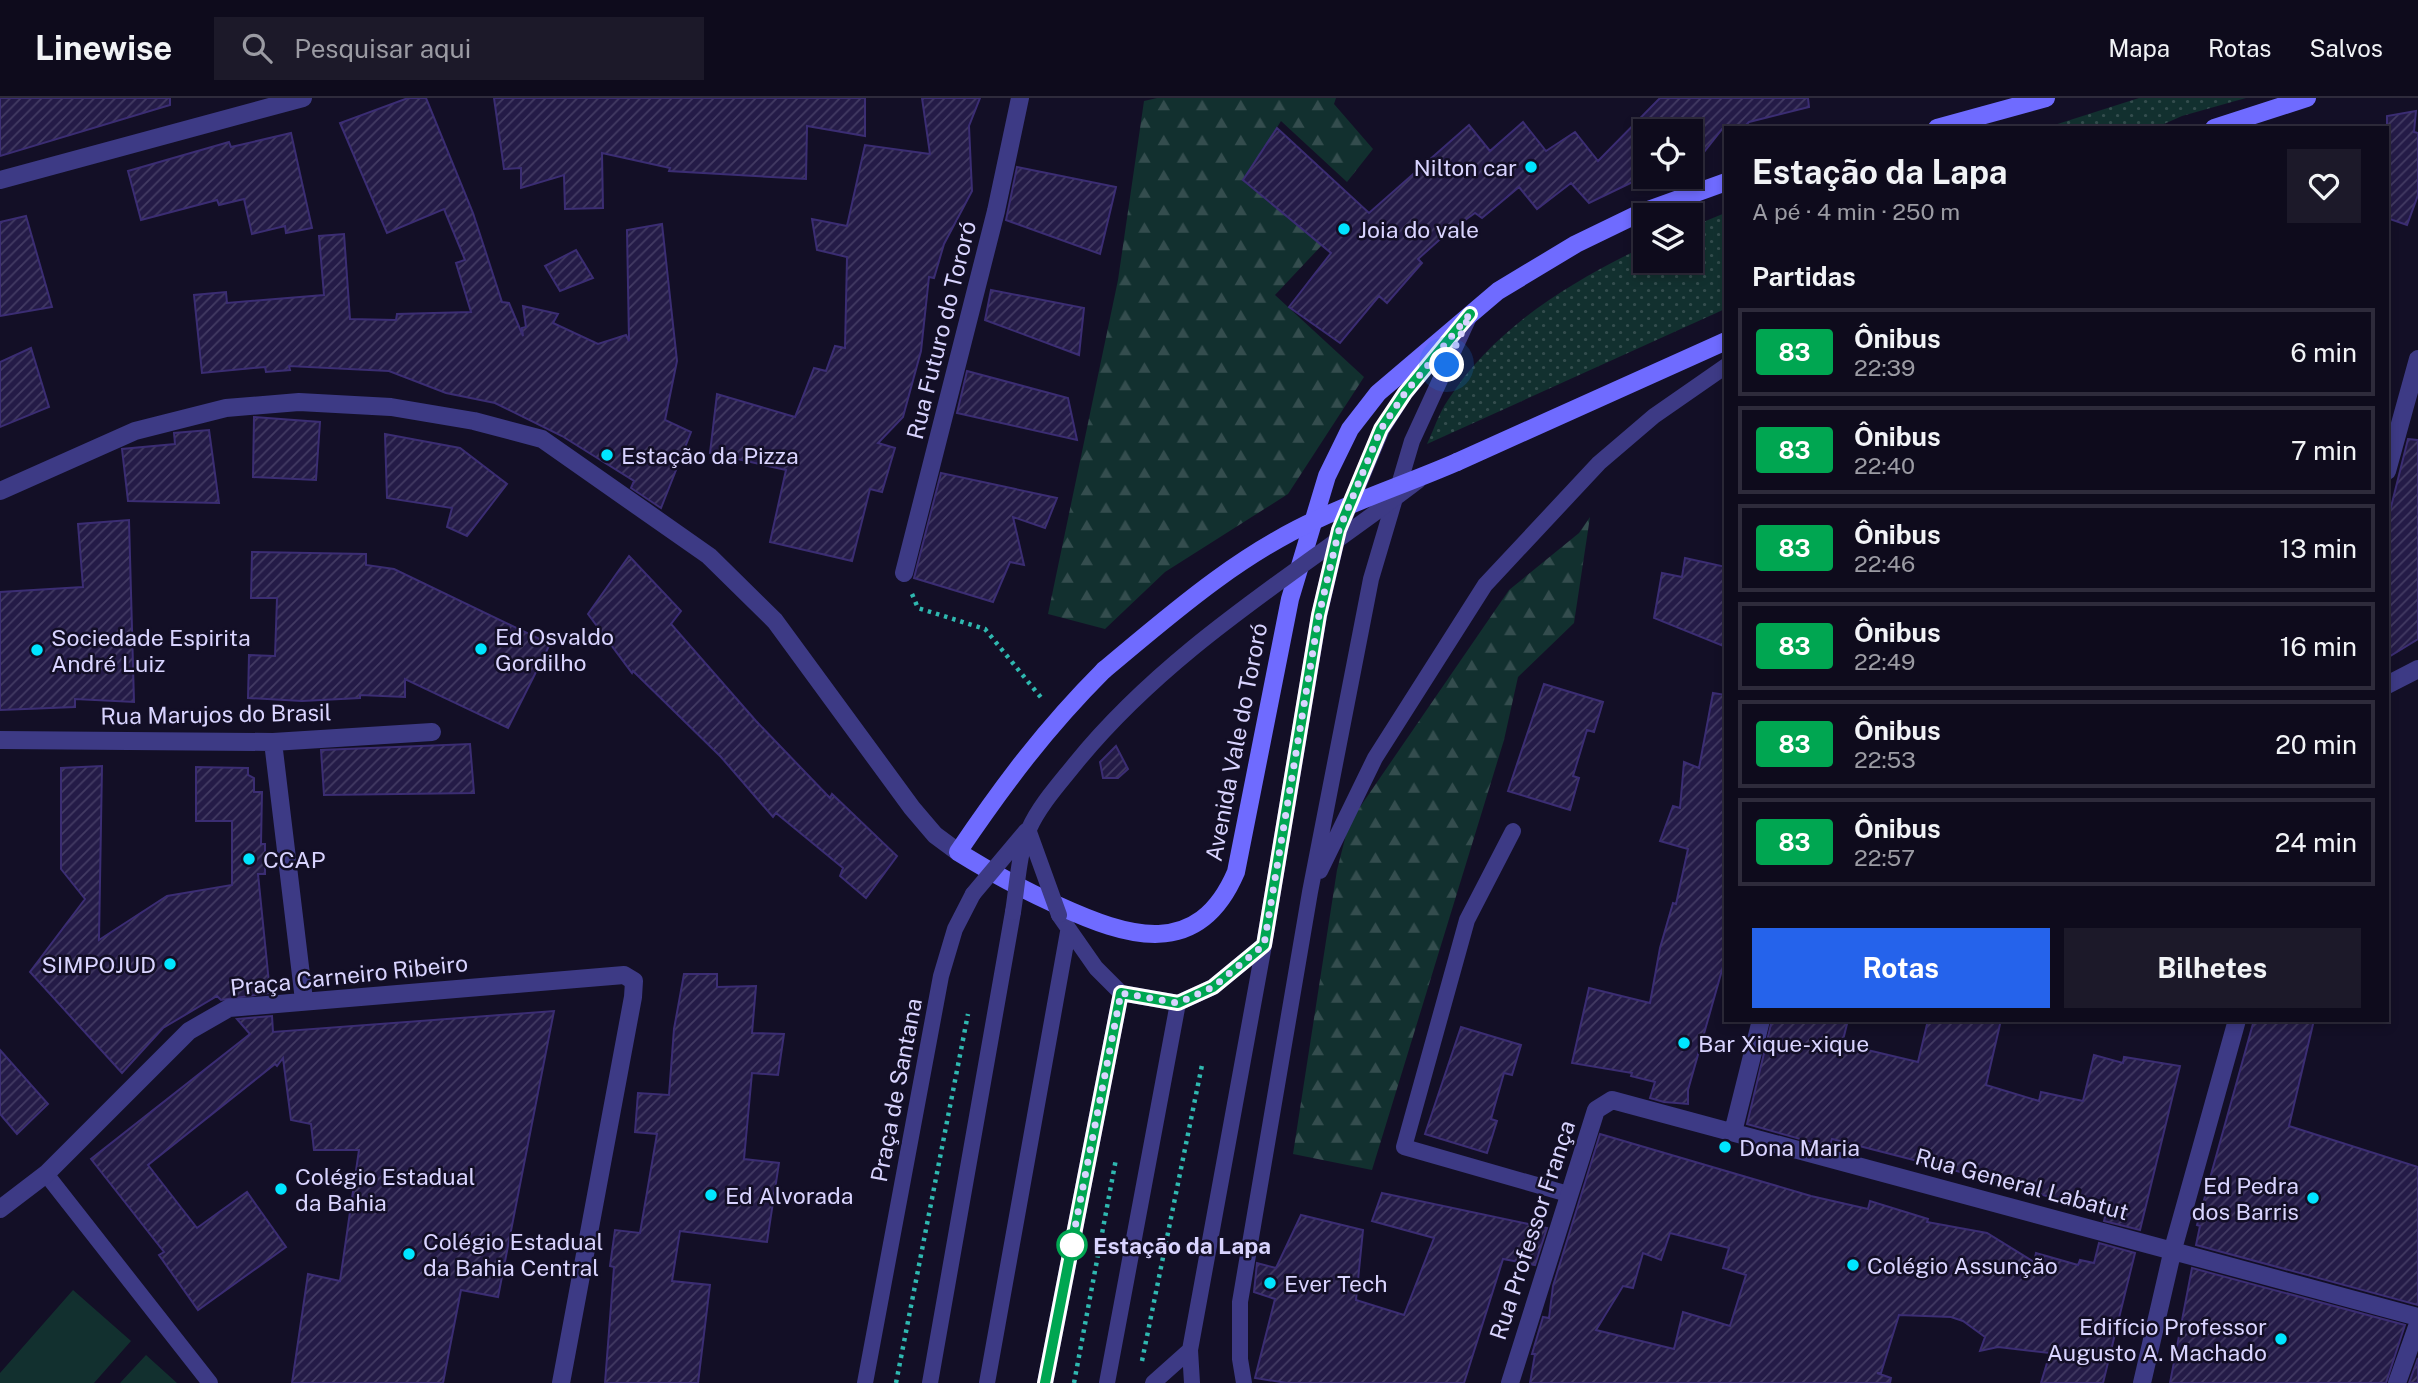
<!DOCTYPE html>
<html lang="pt">
<meta charset="utf-8">
<style>
body{margin:0;font-family:"Public Sans",sans-serif;background:#1c1929;color:#f1f3f6;height:100vh;display:flex;flex-direction:column;font-size:26px;white-space:nowrap}
*{box-sizing:border-box;margin:0}
p{font-size:23px;color:#9b9ba3}
.icon{flex:none;width:38px;height:38px;fill:none;stroke:currentColor;stroke-width:2;stroke-linecap:round;stroke-linejoin:round}
.map{position:relative;flex:1;overflow:hidden}
.panel{position:absolute;left:1724px;top:28px;width:665px;height:896px;display:flex;flex-direction:column;background:#0e0b1c;border-radius:0px;box-shadow:0 4px 10px #0003,0 0 0 2px #2e2b3b}
.panel>*{flex:none}
.badge{padding:0 14px;border-radius:5px;font-size:24px;line-height:46px}
.tools{position:absolute;left:1633px;top:21px;display:grid;gap:14px}
.tools a{display:grid;place-items:center;width:70px;height:70px;border-radius:0px;background:#0e0b1c;box-shadow:0 4px 10px #0003,0 0 0 2px #2e2b3b;font-size:35px}
.you{position:absolute;width:35px;height:35px;margin:-18px;border:5px solid #fff;border-radius:50%;background:#1a73e8;box-shadow:0 0 0 10px #1a73e833}
.map>.badge{position:absolute;translate:-50% -50%;box-shadow:0 0 0 4px #fff}
h2{padding:0 28px;font-size:26px;line-height:63px}
.round{display:grid;place-items:center;flex:none;width:74px;height:74px;border-radius:0px;background:#1c1929}
.summary{display:flex;align-items:center;justify-content:space-between;height:119px;padding:0 28px}
h1{font-size:33px;font-weight:700;line-height:52px}
.cta{display:flex;gap:14px;margin-top:auto;padding:14px 28px}
.cta a{flex:1;height:80px;border-radius:0px;background:#2563eb;color:#fff;font-size:28px;font-weight:700;line-height:80px;text-align:center}
.cta a+a{background:#1c1929;color:#f1f3f6}
ul{padding:0;list-style:none}
li{display:flex;align-items:center;gap:21px;height:88px;margin:0 14px 10px;padding:0 14px;border:4px solid #2e2b3b;border-radius:0px}
li div{flex:1}
li b{display:block;font-size:26px}
li em{font-style:normal}
li .badge{min-width:77px;font-weight:700;text-align:center}
header{display:flex;align-items:center;gap:42px;box-sizing:border-box;height:98px;padding:0 35px;background:#0e0b1c;border-bottom:2px solid #2e2b3b}
header strong{font-size:33px}
nav{display:flex;gap:38px;margin-inline-start:auto;font-size:24px}
.search{width:490px;height:63px;background:#1c1929;display:flex;align-items:center;gap:18px;box-sizing:border-box;padding:0 24px;border-radius:0px;color:#9b9ba3;font-size:26px}
.map>svg:first-child{display:block}
.grass{fill:url(#grass-dots)}
.forest{fill:url(#forest-firs)}
.pitch{fill:#12302f}
.building{fill:url(#building-hatch);stroke:#3b2d73;stroke-width:2;fill-rule:evenodd}
.lines{fill:none;stroke-linecap:round;stroke-linejoin:round}
.path{stroke:#2fb8b0;stroke-width:4.5;stroke-dasharray:3.5 5;stroke-linecap:butt}
.lane{stroke:#3d3a85;stroke-width:16}
.street{stroke:#3d3a85;stroke-width:18}
.secondary{stroke:#6f6bff;stroke-width:18}
.lane-bridge{stroke:#3d3a85;stroke-width:16}
.secondary-bridge{stroke:#6f6bff;stroke-width:18}
.line-casing{stroke:#fff;stroke-width:16}
.line{stroke:#00a651;stroke-width:10}
.walk{stroke:#d9d4ff;stroke-width:7;stroke-dasharray:0 12.6}
.poi-dot{fill:#00e5ff;stroke:#130f26;stroke-width:2.5}
.stop-dot{fill:#fff;stroke:#00a651;stroke-width:3.5}
.labels{text-anchor:middle;dominant-baseline:central;stroke-width:5;stroke-linejoin:round;paint-order:stroke}
.poi-label{font-size:23px;fill:#d9d4ff;stroke:#130f26;text-anchor:start}
.street-label{font-size:23px;fill:#d9d4ff;stroke:#130f26}
.stop-label{font-size:23px;font-weight:bold;fill:#d9d4ff;stroke:#130f26;text-anchor:start}
</style>
<header>
<strong>Linewise</strong>
<div class="search"><svg class="icon" aria-label="search" viewBox="0 0 24 24"><circle cx="10" cy="10" r="6"/><path d="M15 15l6 6"/></svg>Pesquisar aqui</div>
<nav><a>Mapa</a><a>Rotas</a><a>Salvos</a></nav>
</header>
<div class="map">
<svg width="2418" height="1285" viewBox="0 0 2418 1285">
<defs>
<pattern id="grass-dots" width="8" height="8" patternUnits="userSpaceOnUse" patternTransform="scale(1.75)"><rect width="8" height="8" fill="#12302f"/><path d="M2 2h.1M6 6h.1" fill="none" stroke="#344d4e" stroke-width="1.8" stroke-linecap="round"/></pattern>
<pattern id="forest-firs" width="22" height="20" patternUnits="userSpaceOnUse" patternTransform="scale(1.75)"><rect width="22" height="20" fill="#12302f"/><path d="M5 1l3.5 6h-7zM16 11l3.5 6h-7z" fill="#344d4e"/></pattern>
<pattern id="building-hatch" width="6" height="6" patternUnits="userSpaceOnUse" patternTransform="scale(1.75)"><rect width="6" height="6" fill="#241b47"/><path d="M-1 1l2-2M0 6l6-6M5 7l2-2" fill="none" stroke="#433b63"/></pattern>
</defs>
<rect width="100%" height="100%" fill="#130f26"/>
<!-- grass -->
<path class="grass" d="M2139 0H2246L2182 18 2155 30H2045Z
M1725 115V211L1427 346C1434 331 1439 315 1448 302 1495 229 1569 185 1645 148V163H1690L1691 129Z"/>
<!-- forest -->
<path class="forest" d="M1157 0H1336L1334 6 1373 51 1347 84 1281 23 1244 82 1322 147 1275 197 1364 279 1288 396 1165 474 1105 531 1048 516 1118 182 1144 3Z
M1590 419 1574 525 1518 579 1504 642 1372 1072 1293 1056 1337 772 1349 725 1509 492 1579 435Z"/>
<!-- pitch -->
<path class="pitch" d="M73 1192 131 1243 94 1285H0V1275Z
M146 1257 177 1285H120Z"/>
<!-- building -->
<path class="building" d="M0 0H170V7L0 58Z
M408 0H426L473 115 502 204 509 205 523 238 522 230 526 229 523 208 558 216 553 225 598 246 626 237 629 243 627 132 662 126 677 263 665 322 691 334 661 410 631 390 634 383 562 338 495 305 446 295 389 273 289 268 290 272 266 274 265 269 202 275 194 197 226 194 227 205 324 197 319 138 344 136 350 221 396 222 397 216 471 214 456 165 465 162 444 111 387 135 340 25Z
M494 0H865V38L807 28 806 81 669 73 670 70 602 55 603 110 565 111 564 77 521 90V70L504 71Z
M922 0H980L969 28 972 93 944 146 934 180 929 179 921 253 903 319 878 345 895 350 882 394 870 391 852 463 770 444 786 372 710 355 717 296 795 319 814 270 826 273 835 248 845 250 847 159 817 152 812 121 847 128 865 47 930 56Z
M1660 0H1808L1809 9 1749 24 1743 30H1723L1704 54 1695 46 1690 50V33H1645V78L1589 105 1571 85 1537 111 1519 89 1482 120 1475 115 1447 135 1418 161 1422 165 1387 205 1379 198 1340 245 1289 209 1331 155 1243 82 1277 30 1369 115 1469 27 1490 53 1523 24 1546 53 1575 34 1598 63Z
M2416 13 2414 34 2418 35V97L2407 127 2387 120V18Z
M291 35 312 130 286 135 285 128 252 136 244 101 219 107 217 102 141 122 128 73 229 44 231 49Z
M1017 69 1116 89 1100 156 1006 122Z
M26 118 52 209 0 218V124Z
M576 152 593 180 560 193 545 168Z
M991 192 1084 210 1079 257 985 222Z
M31 250 49 309 0 329V264Z
M967 273 1068 300 1077 342 957 315Z
M254 319 320 324 316 382 253 379Z
M209 332 219 405 128 403 122 351 175 346 174 335Z
M385 336 460 350 507 386 467 438 447 429 452 410 387 400Z
M2408 341 2418 342V541L2387 560V425Z
M941 375 1057 400 1045 430 1013 419 1024 467 1010 464 993 504 914 480Z
M129 422 134 604 75 601V609L0 612V494L83 489 78 426Z
M252 454 366 456V467L394 471 550 546 508 630 405 581V599L360 597V600L302 603 248 600 249 557 275 558 277 500H251Z
M629 458 681 513 671 526 756 623 830 700 832 696 897 758 866 800 840 778 843 770 776 715 773 719 721 659 633 573 632 575 588 516Z
M1685 460 1726 469V549L1654 520 1662 475 1682 479Z
M1544 586 1603 604 1594 634 1587 632 1573 678 1579 680 1570 712 1508 693Z
M1713 595 1726 597V858L1688 992V1006L1664 1004 1650 1000 1655 984 1631 978 1632 975 1572 965 1589 890 1650 905 1660 850 1673 805 1676 806 1688 751 1660 743 1673 708 1680 710 1684 664 1699 670Z
M470 646 474 695 324 697 321 652Z
M1116 648 1128 671 1118 680H1103L1100 664Z
M102 668 99 842 167 798 232 787V723H196V669L248 670V677L254 680V694H262L261 746H265V776H258L270 895 221 902 217 898 163 930 122 975 30 874 85 801 61 771V670Z
M684 876H717V889L756 888 752 935 784 936 778 977 752 975 744 1061 779 1065 767 1144 680 1133 672 1183 710 1187 698 1285H605L614 1169 610 1168 615 1132 640 1135 657 1036 635 1034 638 995 669 997 674 931Z
M554 913 498 1199 461 1192 443 1285H292L308 1176 340 1183 359 1052H314L311 1026 291 1022 283 960 277 968 275 966 148 1067 197 1130 247 1094 286 1149 198 1212 159 1157 164 1154 91 1061 250 936 237 921 272 918 273 934Z
M1772 922H1848L1842 946 1918 964 1928 922H2001L1986 987 2039 1003 2041 994 2083 1003 2094 957 2123 965 2124 959 2180 968 2140 1132 2104 1123 2106 1115 1980 1079 1832 1041 1829 1049 1747 1026Z
M2254 922H2314L2289 1028 2418 1069V1207L2196 1147 2200 1128 2197 1127Z
M1461 929 1521 947 1512 977 1504 975 1491 1021 1497 1023 1487 1055 1425 1036Z
M0 952 48 1006 17 1036 0 1016Z
M1600 1036 1811 1098 1868 1111 1870 1103 1928 1121 1927 1124 1987 1135 2034 1164 2036 1155 2078 1167 2080 1162 2094 1165 2099 1145 2135 1155 2103 1285H2041L2050 1255 1998 1249 1980 1253 1985 1239 1963 1223 1951 1219 1899 1217 1881 1275H1877L1891 1280 1890 1285H1530L1535 1256H1532L1543 1219 1549 1220 1553 1188ZM1670 1135 1729 1150 1723 1170 1746 1177 1730 1228 1683 1214 1674 1251 1596 1232 1623 1188 1633 1190 1643 1155 1661 1162Z
M1382 1095 1547 1130 1535 1167 1503 1161 1464 1285H1287L1255 1280 1275 1201 1254 1194 1257 1165 1276 1170 1301 1117 1363 1132 1356 1202 1404 1217 1434 1140 1372 1123Z
M2192 1170 2405 1227 2386 1285H2170Z
M2418 1260V1285H2409Z"/>
<g class="lines">
<!-- path -->
<path class="path" d="M912 496 918 510 985 531 1043 602
M1142 1263 1202 967
M896 1285 968 916
M1074 1285 1116 1061"/>
<!-- lane -->
<path class="lane" d="M1513 733 1467 822 1404 1049 1568 1096
M1320 773 1375 660 1485 487 1599 365 1654 318 1726 268
M1059 817 1096 870 1121 895 1178 905 1107 1285
M1178 905 1213 889 1264 847 1319 518 1339 433 1382 331 1405 295 1451 240
M46 1076 210 1285
M865 1285 941 878 955 831 973 796
M930 1285 1013 814
M987 1285 1068 834
M1045 1285 1121 895
M1153 1285 1190 1252
M1192 1285 1190 1252 1264 847
M1244 1285 1240 1261V1204L1310 794 1371 481 1412 343 1470 217"/>
<!-- street -->
<path class="street" d="M0 82 303 0
M2387 373 2418 261
M0 393 135 333 226 310 299 304 391 309 474 323 542 341 709 458 775 523 912 710 935 737 958 754
M904 475 996 113 1020 0
M2387 587 2418 571
M0 642 273 644 432 634
M273 644 304 902
M1733 1034 1761 922
M0 1111 46 1076 189 933 229 910 624 877 634 883 633 899 561 1285
M1510 1285 1596 1012 1612 1002 2418 1219
M2142 1285 2173 1151 2237 922
M2397 1285 2418 1226"/>
<!-- secondary -->
<path class="secondary" d="M1937 30 2046 0
M2214 30 2307 0
M1457 364 1726 243
M1104 572C1046 630 1004 686 958 754 990 774 1022 791 1057 807 1127 839 1198 863 1236 774L1290 501 1327 378 1350 331 1378 295 1498 193 1576 146 1640 115 1726 84"/>
<!-- lane-bridge -->
<path class="lane-bridge" d="M1029 734 1059 817
M973 796 1026 733
M1013 814C1017 790 1019 752 1029 731 1039 708 1059 686 1075 666 1169 550 1300 473 1418 383"/>
<!-- secondary-bridge -->
<path class="secondary-bridge" d="M1104 572C1171 516 1238 457 1318 421 1363 400 1411 384 1457 364"/>
</g>
<g class="lines">
<defs>
<path id="line" d="M1045 1285 1121 895 1178 905 1213 889 1264 847 1319 517 1339 432 1381 331 1405 295 1470 216"/>
</defs>
<!-- line casing -->
<use href="#line" class="line-casing"/>
<!-- line -->
<use href="#line" class="line"/>
<!-- walk -->
<path class="walk" d="M1072 1147 1070 1155 1121 895 1178 905 1213 889 1264 847 1319 517 1339 432 1381 331 1405 295 1470 216 1447 267"/>
</g>
<!-- markers -->
<g class="poi-dot">
<circle cx="1531" cy="69" r="7"/>
<circle cx="1344" cy="131" r="7"/>
<circle cx="607" cy="357" r="7"/>
<circle cx="481" cy="551" r="7"/>
<circle cx="37" cy="552" r="7"/>
<circle cx="249" cy="761" r="7"/>
<circle cx="170" cy="866" r="7"/>
<circle cx="1684" cy="945" r="7"/>
<circle cx="1725" cy="1049" r="7"/>
<circle cx="281" cy="1091" r="7"/>
<circle cx="711" cy="1097" r="7"/>
<circle cx="2313" cy="1100" r="7"/>
<circle cx="409" cy="1156" r="7"/>
<circle cx="1853" cy="1167" r="7"/>
<circle cx="1270" cy="1185" r="7"/>
<circle cx="2281" cy="1241" r="7"/>
</g>
<circle class="stop-dot" cx="1072" cy="1147" r="14"/>
<g class="labels">
<!-- poi labels -->
<g class="poi-label">
<text x="1517" y="69" text-anchor="end">Nilton car</text>
<text x="1358" y="131">Joia do vale</text>
<text x="621" y="357">Estação da Pizza</text>
<text x="495" y="538">Ed Osvaldo<tspan x="495" dy="26">Gordilho</tspan></text>
<text x="51" y="539">Sociedade Espirita<tspan x="51" dy="26">André Luiz</tspan></text>
<text x="263" y="761">CCAP</text>
<text x="156" y="866" text-anchor="end">SIMPOJUD</text>
<text x="1698" y="945">Bar Xique-xique</text>
<text x="1739" y="1049">Dona Maria</text>
<text x="295" y="1078">Colégio Estadual<tspan x="295" dy="26">da Bahia</tspan></text>
<text x="2299" y="1087" text-anchor="end">Ed Pedra<tspan x="2299" dy="26">dos Barris</tspan></text>
<text x="725" y="1097">Ed Alvorada</text>
<text x="423" y="1143">Colégio Estadual<tspan x="423" dy="26">da Bahia Central</tspan></text>
<text x="1867" y="1167">Colégio Assunção</text>
<text x="1284" y="1185">Ever Tech</text>
<text x="2267" y="1228" text-anchor="end">Edifício Professor<tspan x="2267" dy="26">Augusto A. Machado</tspan></text>
</g>
<!-- street labels -->
<g class="street-label">
<text transform="translate(941 232) rotate(-76)">Rua Futuro do Tororó</text>
<text transform="translate(216 616) rotate(-1)">Rua Marujos do Brasil</text>
<text transform="translate(1236 644) rotate(-79)">Avenida Vale do Tororó</text>
<text transform="translate(349 877) rotate(-6)">Praça Carneiro Ribeiro</text>
<text transform="translate(896 992) rotate(-79)">Praça de Santana</text>
<text transform="translate(2022 1086) rotate(15)">Rua General Labatut</text>
<text transform="translate(1532 1132) rotate(-72)">Rua Professor França</text>
</g>
<!-- stop labels -->
<g class="stop-label">
<text x="1093" y="1147">Estação da Lapa</text>
</g>
</g>
</svg>
<div class="tools">
<a><svg class="icon" aria-label="locate" viewBox="0 0 24 24"><circle cx="12" cy="12" r="6"/><path d="M12 2v4M12 18v4M2 12h4M18 12h4"/></svg></a>
<a><svg class="icon" aria-label="layers" viewBox="0 0 24 24"><path d="M12 4l9 5-9 5-9-5zM3 14l9 5 9-5"/></svg></a>
</div>
<div class="you" style="left:1447px;top:267px"></div>
<section class="panel">
<div class="summary"><div><h1>Estação da Lapa</h1><p>A pé · 4 min · 250 m</p></div><a class="round"><svg class="icon" aria-label="heart" viewBox="0 0 24 24"><path d="M12 20l-8-8c-3-5 5-10 8-4 3-6 11-1 8 4z"/></svg></a></div>
<h2>Partidas</h2>
<ul>
<li><span class="badge" style="background:#00a651;color:#fff">83</span><div><b>Ônibus</b><p>22:39</p></div><em>6 min</em></li>
<li><span class="badge" style="background:#00a651;color:#fff">83</span><div><b>Ônibus</b><p>22:40</p></div><em>7 min</em></li>
<li><span class="badge" style="background:#00a651;color:#fff">83</span><div><b>Ônibus</b><p>22:46</p></div><em>13 min</em></li>
<li><span class="badge" style="background:#00a651;color:#fff">83</span><div><b>Ônibus</b><p>22:49</p></div><em>16 min</em></li>
<li><span class="badge" style="background:#00a651;color:#fff">83</span><div><b>Ônibus</b><p>22:53</p></div><em>20 min</em></li>
<li><span class="badge" style="background:#00a651;color:#fff">83</span><div><b>Ônibus</b><p>22:57</p></div><em>24 min</em></li>
</ul>
<div class="cta"><a>Rotas</a><a>Bilhetes</a></div>
</section>
</div>
